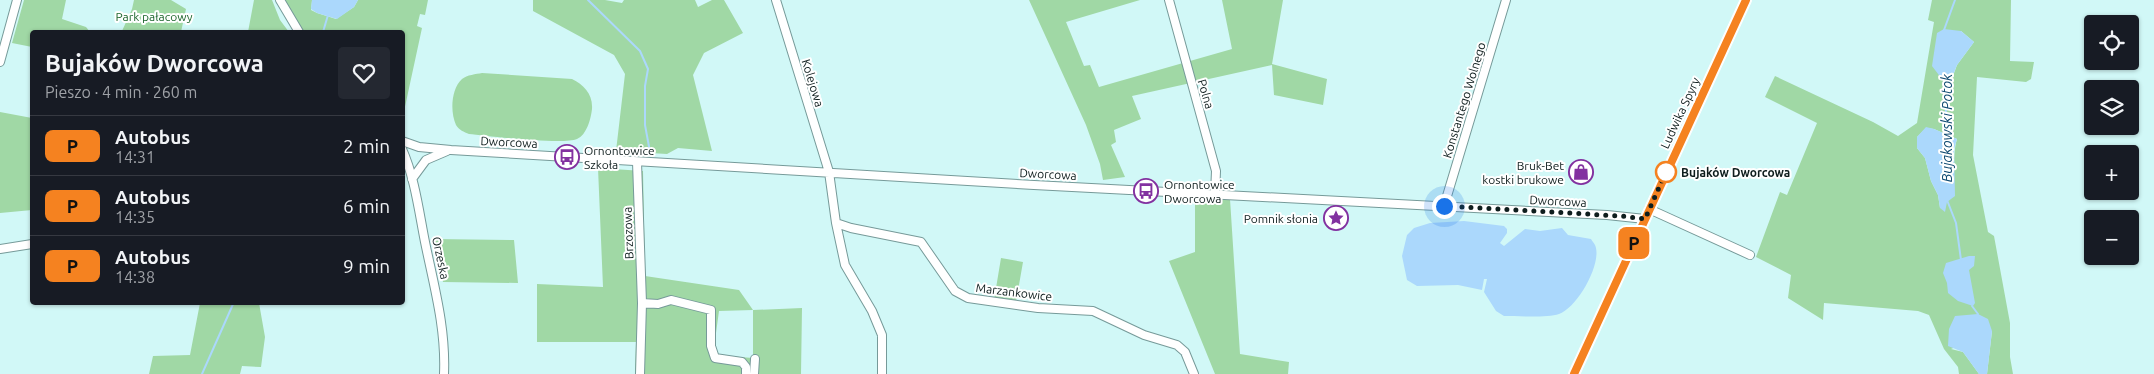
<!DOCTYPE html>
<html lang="pl">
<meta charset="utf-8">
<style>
body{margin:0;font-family:Ubuntu,sans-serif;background:#242831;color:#f1f3f6;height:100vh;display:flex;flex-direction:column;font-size:19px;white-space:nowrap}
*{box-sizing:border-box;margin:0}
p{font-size:16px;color:#9ea1a6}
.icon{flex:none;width:28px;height:28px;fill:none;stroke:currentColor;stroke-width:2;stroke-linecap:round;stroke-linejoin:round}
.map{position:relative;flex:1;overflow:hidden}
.side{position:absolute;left:30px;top:30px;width:375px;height:275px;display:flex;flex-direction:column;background:#171b24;border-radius:5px;box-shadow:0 1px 4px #0004}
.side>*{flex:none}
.badge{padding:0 10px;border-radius:8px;font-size:18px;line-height:32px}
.tools{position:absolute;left:2084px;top:15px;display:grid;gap:10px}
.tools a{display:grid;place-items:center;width:55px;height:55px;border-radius:5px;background:#171b24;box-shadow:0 1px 4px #0004;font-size:25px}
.you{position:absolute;width:25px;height:25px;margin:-12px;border:4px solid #fff;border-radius:50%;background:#1a73e8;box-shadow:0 0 0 8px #1a73e833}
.map>.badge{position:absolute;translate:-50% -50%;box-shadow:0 0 0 2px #fff}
.round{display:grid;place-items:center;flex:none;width:52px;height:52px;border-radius:5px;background:#242831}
.head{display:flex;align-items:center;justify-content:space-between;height:85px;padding:0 15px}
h1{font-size:24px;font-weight:600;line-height:38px}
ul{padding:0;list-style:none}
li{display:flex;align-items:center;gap:15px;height:60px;padding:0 15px;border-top:1px solid #363941}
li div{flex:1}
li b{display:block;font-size:19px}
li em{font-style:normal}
li .badge{min-width:55px;font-weight:700;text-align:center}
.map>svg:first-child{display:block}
.green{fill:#a0d8a5;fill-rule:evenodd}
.water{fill:#abd8fc}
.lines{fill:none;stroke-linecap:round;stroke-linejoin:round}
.stream{stroke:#abd8fc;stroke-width:2}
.minor-casing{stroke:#769a99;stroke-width:10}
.major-casing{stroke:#fff;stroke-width:12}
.minor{stroke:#fff;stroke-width:8}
.major{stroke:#9ef5dc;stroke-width:10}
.line-casing{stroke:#fff;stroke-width:11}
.line{stroke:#f58220;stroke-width:8}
.walk{stroke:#0e1d1d;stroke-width:5;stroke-dasharray:0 9}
.stop-dot{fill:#fff;stroke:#f58220;stroke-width:2.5}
.labels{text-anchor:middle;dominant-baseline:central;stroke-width:4;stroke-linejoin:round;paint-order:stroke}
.park-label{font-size:12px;fill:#1b652b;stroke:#fff}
.street-label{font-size:12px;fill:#0e1d1d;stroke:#fff}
.poi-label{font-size:12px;fill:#0e1d1d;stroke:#fff;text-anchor:start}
.stop-label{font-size:12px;font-weight:bold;fill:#0e1d1d;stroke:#fff;text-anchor:start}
.water-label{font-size:14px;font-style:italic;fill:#104b72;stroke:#fff}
</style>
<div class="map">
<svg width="2154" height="374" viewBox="0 0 2154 374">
<rect width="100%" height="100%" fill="#d1f8f7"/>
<!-- green -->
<path class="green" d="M24 0H66L62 19 86 27 90 32H32V47L12 43Z
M134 0H171L186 9 181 32H128L122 31 132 9Z
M254 0H272L280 20 289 32H248Z
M284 0H312L311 10 317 13 336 19 354 7 358 0H428L425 15 420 14 417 26 422 28 403 116 402 32H303Z
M533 0H605L622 3 624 0H695L698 7 712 0H724L743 33 704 53 693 75 712 151 678 148 667 154 616 151 625 74 614 55 533 11Z
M1029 0H1140L1066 22 1084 66 1090 65 1099 87 1232 49 1222 0H1283L1272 64 1327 79 1323 105 1274 95 1272 65 1132 96 1141 119 1114 130 1116 142 1111 145 1125 177 1103 180 1100 164 1086 125Z
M1932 0H2011L2010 61 2034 62 2031 79 2026 82 1977 77 1973 155 1988 232 1994 236 2010 323V357L2013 374H1987L1992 331 1951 349 1963 352 1979 374H1959L1958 367 1944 349 1929 315 1918 311 1824 303 1823 320 1788 298 1791 275 1756 257 1780 192 1787 195 1817 123 1765 97 1775 76 1873 122 1898 136 1917 123 1934 22 1928 20ZM1961 31 1974 42 1957 65 1949 87ZM1926 128 1934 129 1957 139C1950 162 1961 190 1940 208L1938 195 1931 181 1925 158 1917 148V137Z
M482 73 572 79C584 85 593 94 592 109 591 118 587 135 577 139 563 145 488 136 469 134 464 132 459 130 456 125 450 112 451 89 462 79 467 75 476 74 482 73Z
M0 112 32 118V210L0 213Z
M598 168 643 171 645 276 739 290 753 310 802 308 801 374H635L636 342H537V284L603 287ZM753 310V358L713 355 719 311Z
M1195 199H1230L1240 354 1289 362 1288 374H1215L1169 261 1195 252Z
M434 239 514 240 518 283 443 282Z
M1001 258 1023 262 1016 302 994 300Z
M200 303H259L265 337 261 367 242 366 240 374H149L153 356 190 355Z"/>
<!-- water -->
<path class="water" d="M312 0H358L354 7 337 19 317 13 311 9Z
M1944 29 1961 31 1974 42 1957 65 1948 87 1932 66 1937 33Z
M1926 127 1934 129 1957 139 1954 149 1955 196 1947 202 1945 212 1940 208 1938 195 1931 181 1925 158 1917 148V137Z
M1464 221 1504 226 1507 229V233L1500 243 1504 246 1525 229 1540 231 1562 228 1568 235 1591 239C1592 241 1594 243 1595 245 1603 263 1577 308 1559 314 1547 318 1517 316 1504 316L1496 311 1484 292 1487 279H1484L1482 290 1458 285 1417 286 1407 280 1402 256 1407 235 1414 228 1430 223Z
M1969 256H1975L1974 266 1969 270 1975 303 1973 306 1958 301 1948 293 1947 283 1943 273 1946 263Z
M1978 314 1988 319 1992 331 1987 374H1979L1963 352 1948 346 1949 329 1955 316Z"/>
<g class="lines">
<!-- stream -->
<path class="stream" d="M588 0 640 51 648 69 645 86V125L650 152
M1944 30 1955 0
M323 32 328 15
M1944 135 1948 85
M1947 200 1956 223 1961 260
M1972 306 1978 314
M202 374 234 302"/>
<defs>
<path id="minor" d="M280 0 299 32
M776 0 829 172 836 223 851 228 921 242 955 291 968 298 1038 308 1093 311 1144 335 1177 345 1185 352 1194 374
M1169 0 1216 171 1215 194
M0 62 17 0
M402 141 419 147 451 150 1034 185 1607 215 1645 219
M402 149C415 178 419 212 425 242 434 286 446 328 444 374
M637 162 642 303 640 374
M412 179 426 160 447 151
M1444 206 1506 0
M1649 209 1750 255
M836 223 845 265 872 311 882 335V374
M0 249 32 244
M642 303 658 304 671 300 711 310V346L715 358 742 362 746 367V374
M754 374 755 359"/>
<path id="major" d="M1574 374 1746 0"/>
</defs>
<!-- minor casing -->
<use href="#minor" class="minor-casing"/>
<!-- major casing -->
<use href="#major" class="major-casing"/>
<!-- minor -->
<use href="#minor" class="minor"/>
<!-- major -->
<use href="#major" class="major"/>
</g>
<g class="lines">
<defs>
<path id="line" d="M1574 374 1746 0"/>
</defs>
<!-- line casing -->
<use href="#line" class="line-casing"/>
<!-- line -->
<use href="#line" class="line"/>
<!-- walk -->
<path class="walk" d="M1444 206 1621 216 1645 219 1666 172"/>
</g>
<!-- icons -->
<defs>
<symbol id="bus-ring" viewBox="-11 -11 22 22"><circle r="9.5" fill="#fff" stroke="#8231a0" stroke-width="1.5"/><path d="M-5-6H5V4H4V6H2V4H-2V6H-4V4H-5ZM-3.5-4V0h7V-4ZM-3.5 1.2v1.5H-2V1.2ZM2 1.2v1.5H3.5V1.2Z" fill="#8231a0"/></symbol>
<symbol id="shop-ring" viewBox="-11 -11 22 22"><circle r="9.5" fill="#fff" stroke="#8231a0" stroke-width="1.5"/><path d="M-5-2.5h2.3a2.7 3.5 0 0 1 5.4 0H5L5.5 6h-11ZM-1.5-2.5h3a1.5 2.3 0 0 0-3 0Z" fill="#8231a0"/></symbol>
<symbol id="sight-ring" viewBox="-11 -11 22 22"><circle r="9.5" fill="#fff" stroke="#8231a0" stroke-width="1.5"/><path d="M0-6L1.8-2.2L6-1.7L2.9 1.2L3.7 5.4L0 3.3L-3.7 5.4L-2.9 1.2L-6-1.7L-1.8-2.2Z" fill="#8231a0"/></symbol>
</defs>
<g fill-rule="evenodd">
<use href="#bus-ring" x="553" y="143" width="28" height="28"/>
<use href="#shop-ring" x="1567" y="158" width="28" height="28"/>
<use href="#bus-ring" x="1132" y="177" width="28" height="28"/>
<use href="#sight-ring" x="1322" y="204" width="28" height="28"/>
</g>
<!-- markers -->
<circle class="stop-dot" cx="1666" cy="172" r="10"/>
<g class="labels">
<!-- park labels -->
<g class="park-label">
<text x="154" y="16">Park pałacowy</text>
</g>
<!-- street labels -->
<g class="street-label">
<text transform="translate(813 83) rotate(73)">Kolejowa</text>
<text transform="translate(1206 94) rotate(74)">Polna</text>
<text transform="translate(1464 100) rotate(-73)">Konstantego Wolnego</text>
<text transform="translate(1680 113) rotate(-65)">Ludwika Spyry</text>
<text transform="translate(509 142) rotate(3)">Dworcowa</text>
<text transform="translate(1048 174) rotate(3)">Dworcowa</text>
<text transform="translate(1558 201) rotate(3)">Dworcowa</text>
<text transform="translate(628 233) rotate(-92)">Brzozowa</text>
<text transform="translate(441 258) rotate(78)">Orzeska</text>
<text transform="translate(1014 292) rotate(7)">Marzankowice</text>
</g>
<!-- poi labels -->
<g class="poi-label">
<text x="584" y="150">Ornontowice<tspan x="584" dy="14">Szkoła</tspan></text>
<text x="1564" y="165" text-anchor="end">Bruk-Bet<tspan x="1564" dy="14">kostki brukowe</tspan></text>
<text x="1164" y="184">Ornontowice<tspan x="1164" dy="14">Dworcowa</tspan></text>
<text x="1318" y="218" text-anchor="end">Pomnik słonia</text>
</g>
<!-- stop labels -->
<g class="stop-label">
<text x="1681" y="172">Bujaków Dworcowa</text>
</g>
<!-- water labels -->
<g class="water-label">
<text transform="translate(1947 128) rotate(-90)">Bujakowski Potok</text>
</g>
</g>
</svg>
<div class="tools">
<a><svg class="icon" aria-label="locate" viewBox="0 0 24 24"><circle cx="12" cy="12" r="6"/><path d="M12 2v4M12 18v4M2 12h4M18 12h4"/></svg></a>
<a><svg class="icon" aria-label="layers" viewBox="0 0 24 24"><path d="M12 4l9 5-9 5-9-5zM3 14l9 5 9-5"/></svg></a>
<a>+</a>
<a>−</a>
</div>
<div class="you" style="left:1444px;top:206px"></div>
<b class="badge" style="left:1634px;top:243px;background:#f58220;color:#111">P</b>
<section class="side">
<div class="head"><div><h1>Bujaków Dworcowa</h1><p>Pieszo · 4 min · 260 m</p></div><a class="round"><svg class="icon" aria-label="heart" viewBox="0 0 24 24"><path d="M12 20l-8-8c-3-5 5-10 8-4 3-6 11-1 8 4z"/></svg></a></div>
<ul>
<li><span class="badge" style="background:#f58220;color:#111">P</span><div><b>Autobus</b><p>14:31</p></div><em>2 min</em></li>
<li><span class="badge" style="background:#f58220;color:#111">P</span><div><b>Autobus</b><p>14:35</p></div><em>6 min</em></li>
<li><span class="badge" style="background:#f58220;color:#111">P</span><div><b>Autobus</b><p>14:38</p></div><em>9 min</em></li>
</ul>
</section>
</div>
